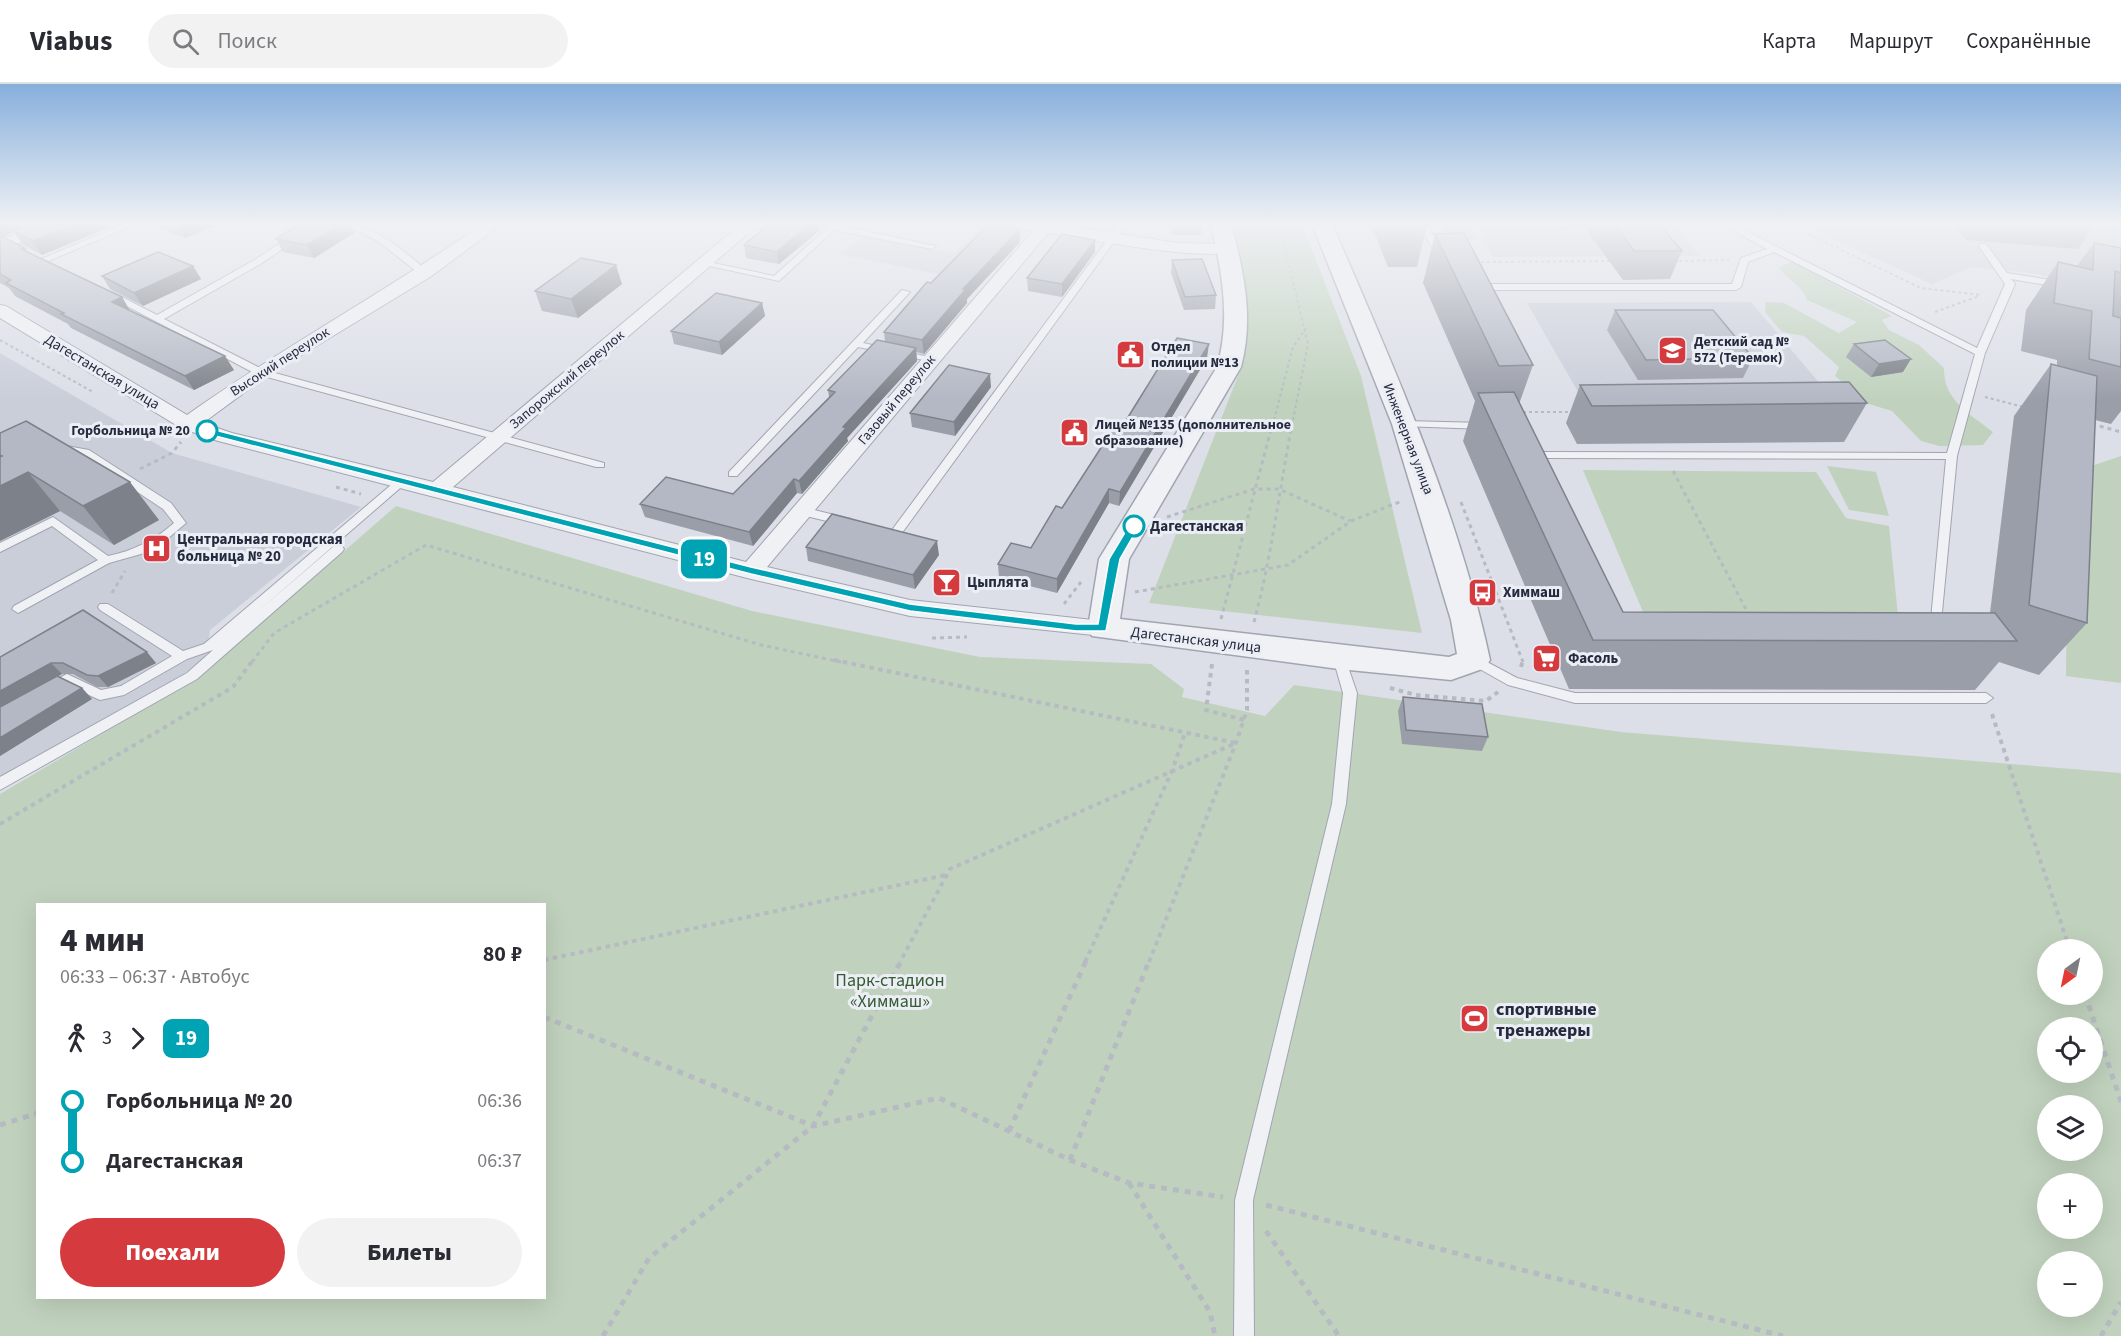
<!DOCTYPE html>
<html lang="ru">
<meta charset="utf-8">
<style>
body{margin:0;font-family:"Source Sans 3",sans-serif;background:#f2f2f3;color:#2b2b33;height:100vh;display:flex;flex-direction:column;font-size:22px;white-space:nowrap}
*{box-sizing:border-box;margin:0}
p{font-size:20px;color:#7c7c81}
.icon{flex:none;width:33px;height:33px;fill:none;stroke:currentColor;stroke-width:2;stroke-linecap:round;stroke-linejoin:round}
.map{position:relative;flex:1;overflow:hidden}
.panel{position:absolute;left:36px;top:819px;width:510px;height:396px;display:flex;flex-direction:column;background:#fff;border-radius:0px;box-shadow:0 6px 24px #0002}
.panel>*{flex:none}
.badge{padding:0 12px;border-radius:9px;font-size:21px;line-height:39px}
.needle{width:39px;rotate:213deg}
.fabs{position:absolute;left:2037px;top:855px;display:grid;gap:12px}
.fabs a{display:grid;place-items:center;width:66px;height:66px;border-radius:50%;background:#fff;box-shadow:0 6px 24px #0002;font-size:30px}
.map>.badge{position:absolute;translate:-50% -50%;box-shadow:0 0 0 3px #fff}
.legs{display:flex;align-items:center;gap:9px;height:66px;padding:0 24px;font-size:20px}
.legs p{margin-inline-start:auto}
.overview{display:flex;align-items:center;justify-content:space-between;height:102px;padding:0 24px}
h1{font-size:33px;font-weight:800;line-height:45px}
.action{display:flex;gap:12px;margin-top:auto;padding:12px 24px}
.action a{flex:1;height:69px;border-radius:36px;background:#d43a3e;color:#fff;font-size:24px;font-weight:800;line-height:69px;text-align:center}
.action a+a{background:#f2f2f3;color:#2b2b33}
ul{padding:0 24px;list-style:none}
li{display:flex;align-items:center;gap:21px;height:60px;font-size:22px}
li i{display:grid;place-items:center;width:9px;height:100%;margin:0 8px;background:currentColor}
li i::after{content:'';width:15px;height:15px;margin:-8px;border:4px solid;border-radius:50%;background:#fff}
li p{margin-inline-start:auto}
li:first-child i{background:linear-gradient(#0000 50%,currentColor 0)}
li:last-child i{background:linear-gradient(currentColor 50%,#0000 0)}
header{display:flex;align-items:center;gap:36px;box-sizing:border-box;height:84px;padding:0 30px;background:#fff;border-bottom:2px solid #e1e1e2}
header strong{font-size:28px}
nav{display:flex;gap:33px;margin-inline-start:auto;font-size:21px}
.search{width:420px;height:54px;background:#f2f2f3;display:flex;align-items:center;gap:15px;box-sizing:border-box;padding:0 21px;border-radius:33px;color:#7c7c81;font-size:22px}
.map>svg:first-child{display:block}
.built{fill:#caced9}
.green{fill:#c0d2bd;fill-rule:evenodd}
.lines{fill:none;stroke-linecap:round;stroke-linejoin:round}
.service-casing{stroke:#a1a5b1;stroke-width:2}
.minor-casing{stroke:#a1a5b1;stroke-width:2}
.tertiary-casing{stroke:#a1a5b1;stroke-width:3}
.path-far3{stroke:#b6bac2;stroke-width:2;stroke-dasharray:3 3;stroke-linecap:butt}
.path-far2{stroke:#b6bac2;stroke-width:3;stroke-dasharray:4 4;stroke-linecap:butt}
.path-far1{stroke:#b6bac2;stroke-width:4;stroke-dasharray:4.5 4.5;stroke-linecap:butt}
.path{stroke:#b6bac2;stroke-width:5;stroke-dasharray:6 6;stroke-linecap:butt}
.service{fill:#eff1f5;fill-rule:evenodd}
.minor{fill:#eff1f5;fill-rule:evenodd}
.tertiary{fill:#eff1f5;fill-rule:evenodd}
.wall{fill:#9a9ea9}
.shaded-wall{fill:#7d8189}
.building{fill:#b3b8c4;stroke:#7d8189;stroke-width:1.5}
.line-1{fill:#00a3b4;stroke:#fff;stroke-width:1.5}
.stop-1-dot{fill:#fff;stroke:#00a3b4;stroke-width:3}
.labels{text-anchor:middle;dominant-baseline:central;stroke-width:6;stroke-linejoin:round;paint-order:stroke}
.far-poi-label{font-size:14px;font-weight:bold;fill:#252b3e;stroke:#eceef5;text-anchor:start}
.far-street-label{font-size:14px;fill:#252b3e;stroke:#eceef5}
.far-stop-label{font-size:14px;font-weight:bold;fill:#252b3e;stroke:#eceef5;text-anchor:end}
.street-label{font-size:15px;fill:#252b3e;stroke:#eceef5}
.stop-label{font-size:15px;font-weight:bold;fill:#252b3e;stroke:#eceef5;text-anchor:start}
.poi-label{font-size:15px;font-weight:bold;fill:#252b3e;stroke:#eceef5;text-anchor:start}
.near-park-label{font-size:18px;fill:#355b32;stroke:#eceef5}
.near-poi-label{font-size:18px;font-weight:bold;fill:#252b3e;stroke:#eceef5;text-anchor:start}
</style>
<header>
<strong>Viabus</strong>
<div class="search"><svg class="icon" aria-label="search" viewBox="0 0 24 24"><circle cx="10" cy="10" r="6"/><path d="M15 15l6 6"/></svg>Поиск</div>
<nav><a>Карта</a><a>Маршрут</a><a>Сохранённые</a></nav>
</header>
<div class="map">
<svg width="2121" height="1252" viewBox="0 0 2121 1252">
<rect width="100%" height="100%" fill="#dcdfe7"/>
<!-- built -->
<path class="built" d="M1475 140H1674L1699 172 1493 173Z
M1799 140H2121V209L2031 189 1971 183 1932 200Z
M975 149 1020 157 982 199 839 170 865 152 954 170Z
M1751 218 1832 314 1581 313 1527 219Z
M0 269 172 369 361 423 210 546 206 572 176 596 0 692Z"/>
<!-- green -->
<path class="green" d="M1229 140H1302L1361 292 1422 549 1149 519 1245 274Z
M1440 140H1469L1477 156H1448Z
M1793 178 1892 232 1882 236 1889 246 1919 261 1944 284C1943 316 1970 330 1993 348L1983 361 1939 362 1921 357 1892 327 1869 320 1835 292 1839 283 1804 252 1782 248 1765 228 1766 218 1784 219 1839 249 1857 238 1807 216C1803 201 1786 196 1779 183Z
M2121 372V599L2066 592 2068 390Z
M1827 382 1876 388 1889 432 1849 426Z
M1583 386 1816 388 1846 434 1889 442 1899 542 1646 535Z
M396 422 752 527 980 573 1151 580 1184 605 1182 613 1265 632 1294 601 1621 648 2121 689V1252H0V710L203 590ZM38 820H544V1214H38ZM2048 866H2092V910H2048ZM2048 944H2092V988H2048ZM2048 1022H2092V1066H2048ZM2048 1100H2092V1144H2048ZM2048 1178H2092V1222H2048Z"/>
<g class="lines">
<defs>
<path id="service" d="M124 140H136L46 178 39 176Z
M309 140H319L262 179 164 235 264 286 604 379V383H596L256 290 104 210 112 208 157 231 256 175Z
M345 140C372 140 410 170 428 189L421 191 379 158Z
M832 140 936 162 932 165 834 146 779 197 700 180 704 177 774 192Z
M1119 140H1127L899 453 895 454 879 450 877 447 879 444 892 446Z
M1418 140H1426L1447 174 1446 176H1440Z
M1721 140H1732L1977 264 2005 200 1979 162 1980 160H1986L2007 189 2064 198 2069 201 2064 204 2011 195 2015 200 1985 269 1957 372 1940 549H1932L1930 546 1946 375 1540 374 1535 371 1540 368 1947 369 1975 270 1774 168 1748 178 1741 203 1736 206H1476L1471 203 1476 200H1732L1741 174 1767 165Z
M902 206 910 208 863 259 934 274V278L858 263 737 392H729V388Z
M1405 337 1484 339 1489 342 1484 345 1401 342 1400 340Z
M61 361 89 366 171 419 186 439 160 461 141 470 109 479 18 529 12 525 14 522 98 476 52 442 0 468V459L53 433 108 472C133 467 155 456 174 439L163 425 82 371 57 366 56 364Z
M402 394 408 397 406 399 249 535 334 462H342L344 465 342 468 197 595 0 706V693L187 589 213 566 187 575 124 611 100 616 67 601 54 608H44L42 605 44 602 67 590 101 606 121 602 172 572 100 526 98 523 100 520H108L183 567 204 560 398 395Z
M802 423 851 435 853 438 847 442 798 430V424Z
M1339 569 1345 574 1357 609 1346 720 1253 1116 1254 1252H1234L1235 1116 1332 720 1343 609 1333 574Z
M1474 571 1517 594 1575 609H1986L1993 614 1986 619H1575L1508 601 1469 579 1468 576 1469 573Z"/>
<path id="minor" d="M42 140H65L0 167V156Z
M483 140H502L430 193 267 292 203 339 232 349 433 398 741 140H759L453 403 746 478 1033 147 1012 143 1010 140H1052L1179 159 1227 160 1235 165C1223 181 1074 153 1048 149L767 483 910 516 1111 538 1115 544 1111 550 1103 552 910 532 751 495 218 357 181 344 0 234V221L6 222 187 331C283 263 387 207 483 140Z"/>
<path id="tertiary" d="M1211 140H1231C1244 188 1254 235 1241 283L1129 475 1120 535 1449 573 1457 570 1451 536 1392 340 1312 140H1332C1393 281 1458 426 1490 576L1485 584 1451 596 1339 585 1092 552 1088 544 1099 475 1217 283C1231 235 1222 188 1211 140Z"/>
</defs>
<!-- service casing -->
<use href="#service" class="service-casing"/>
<!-- minor casing -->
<use href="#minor" class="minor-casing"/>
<!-- tertiary casing -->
<use href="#tertiary" class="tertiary-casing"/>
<!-- path-far3 -->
<path class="path-far3" d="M1279 140 1308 260 1293 336
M1787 140 1921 204 1981 211
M1673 177 1729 176
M1475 178 1612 177
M1935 228 1979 212
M0 256 93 308
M1985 313 2024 323
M1523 328H1574
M1274 336 1293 263 1306 244"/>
<!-- path-far2 -->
<path class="path-far2" d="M2092 340 2121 348
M140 385 172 369 181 358
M1673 387 1749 531
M336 403 361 410
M1461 418 1523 578
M1167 433 1254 405H1279L1350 437
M1135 508 1288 481 1351 437 1402 417
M112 509 125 487
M1064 520 1081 498
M1221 535 1274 334
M1254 538C1272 471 1280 402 1293 334
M932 554 967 553
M252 578 274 549 426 461 761 561 841 578"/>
<!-- path-far1 -->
<path class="path-far1" d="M834 576 1236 659 950 785 900 878
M1212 580 1206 626 1244 636
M1521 583 1523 576
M1390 604 1416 611 1486 617 1498 608
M1992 630 2070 866
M0 740 233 603 253 576
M544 876 946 791
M1085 878 1172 687 1185 649
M1149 878 1236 659 1247 626V584"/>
<!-- path -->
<path class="path" d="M2085 910 2121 1018
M544 933 813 1042 939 1014 1070 1076 1129 1099 1223 1113
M0 1041 38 1029
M1009 1047 1086 877
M1070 1076 1149 877
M1129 1099 1210 1228 1215 1252
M1266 1121 1783 1252
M1266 1147 1339 1252
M603 1252 649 1174 813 1042 901 877
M2101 1252 2121 1218"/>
<!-- service -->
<use href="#service" class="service"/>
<!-- minor -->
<use href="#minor" class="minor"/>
<!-- tertiary -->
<use href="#tertiary" class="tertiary"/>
</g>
<!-- wall -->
<path class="wall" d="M0 140H117L42 171 22 160 14 148 3 153 25 164 29 169 122 213 130 227 234 286 194 306 71 244 68 240 15 212 9 204 0 199Z
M149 140H219L185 154Z
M299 140H350L354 149 314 174 283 168 276 155Z
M769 140H819L820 146 779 180 746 174 744 161Z
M1171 140H1202L1201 151H1172Z
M1371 140H1427L1417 183H1388Z
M1554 140H1659L1682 167 1670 195 1623 196 1585 144 1557 145Z
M1954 140H2095L2078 165 1966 156Z
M1020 145V158L967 215V219L924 270 916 268 917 277 847 354 848 357 802 410 797 409 753 462 645 433 640 420 733 410 829 313 828 306 885 258 884 248 931 199Z
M1435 150 1533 281 1519 320 1623 528 1990 529 2014 332 2051 280 2057 282V276L2021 267 2026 226 2058 178 2077 182 2094 159 2121 164V327L2111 340 2095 336 2087 539 2039 591 1999 578 1975 606 1569 605 1463 357 1475 317 1423 199Z
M1095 168 1062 213 1028 207 1027 194Z
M1172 176 1216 211 1215 225 1184 226 1171 189Z
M193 182 201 195 143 222 110 205 102 192Z
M622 200 578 234 542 227 535 207Z
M762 219 765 232 722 271 674 260 671 247Z
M1615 226 1753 274 1743 294 1638 296 1607 246Z
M1854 260 1903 288 1871 293 1846 273Z
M1207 274 1119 422 1109 419 1057 509 999 494 998 480 1031 464 1062 424 1125 338Z
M1580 301 1867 319 1844 358 1577 360 1566 339Z
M991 303 955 352 912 343 910 329Z
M0 349 159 436 114 461 60 427 0 457Z
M806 463 939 471 915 505 808 477Z
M0 573 156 579 108 603H97L73 590H62L57 592 82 604 92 615 0 672Z
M1403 613 1488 653 1482 667 1402 660 1398 627Z"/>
<!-- shaded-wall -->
<path class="shaded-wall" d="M0 140H35L13 147 14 148 0 154Z
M76 140H117L42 171 33 157Z
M180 140H219L185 154 178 141Z
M342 140H350L354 149 314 174 307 161Z
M809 140H819L820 146 779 180 777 168Z
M1020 145V158L967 215V219L924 270 922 256 963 205Z
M1095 156V168L1062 213V200Z
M616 181 622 200 578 234 571 215Z
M193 182 201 195 143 222 134 209Z
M122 213 130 227 112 218Z
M762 219 765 232 722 271 719 258Z
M1209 260 1207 274 1119 422 1120 408Z
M916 264 917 277 847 354 848 357 802 410 799 397 843 343Z
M225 272 234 286 194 306 185 292Z
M1911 275 1903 288 1871 293 1879 280Z
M990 290 991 303 955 352 954 338Z
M28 388 60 427 0 457V402Z
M794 395 797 409 753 462 749 448Z
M130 398 159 436 114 461 83 422Z
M1109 405V419L1057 509V495Z
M937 457 939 471 915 505 913 491Z
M147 568 156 579 108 603 98 592Z
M51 579 62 590 0 624V607Z
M82 604 92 615 0 672V654Z"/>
<!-- building -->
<path class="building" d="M29 140H76L33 157 13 147Z
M299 140H342L307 161 276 155Z
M769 140H809L777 168 744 161Z
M989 140H996L1020 145 963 205H966L922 256 884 248 927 198 931 199Z
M1614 140H1659L1682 167H1634Z
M1464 149 1533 281 1499 282 1435 150Z
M1062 150 1095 156 1062 200 1027 194Z
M0 152H1L25 164 21 165 122 213 112 218 225 272 185 292 61 230 64 229 6 199 11 196 0 190Z
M2094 159 2121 164V189L2115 187 2113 232 2121 234V283L2089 275 2092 227 2054 219 2058 178 2093 186Z
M158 168 193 182 134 209 102 192Z
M581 174 616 181 571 215 535 207Z
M1202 175 1216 211 1185 213 1172 176Z
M716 209 762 219 719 258 671 247Z
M1615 226H1713L1753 274 1646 276Z
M1177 254 1209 260 1120 408 1109 405 1057 495 998 480 1011 459 1031 464 1056 422 1062 424 1119 336 1125 338Z
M877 256 916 264 843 343 846 344 799 397 794 395 749 448 640 420 666 393 733 410 835 308 828 306Z
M1885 256 1911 275 1879 280 1854 260Z
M2051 280 2097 292 2087 539 2029 521Z
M949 281 990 290 954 338 910 329Z
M1849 298 1867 319 1592 322 1580 301Z
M1514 308 1623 528 1995 529 2017 557 1593 556 1478 309Z
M26 337 130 398 83 422 28 388 0 402V373L2 372 0 371V349Z
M832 430 937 457 913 491 806 463Z
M83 526 147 568 98 592 87 591 63 579H51L0 607V573Z
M57 592 82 604 0 654V623Z
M1403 613 1482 620 1488 653 1406 646Z"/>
<!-- sky -->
<linearGradient id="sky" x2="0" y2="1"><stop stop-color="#87afdc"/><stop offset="0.44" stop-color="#eff1f4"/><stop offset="1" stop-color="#eff1f4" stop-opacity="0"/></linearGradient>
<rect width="2121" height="316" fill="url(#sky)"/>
<!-- line-1 -->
<path class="line-1" d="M207 344 751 483 910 520 1076 540H1098L1109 475 1130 440 1139 442 1120 475 1106 547H1076L910 527 751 490 204 349 202 347Z"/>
<!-- icons -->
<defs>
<symbol id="school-square" viewBox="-11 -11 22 22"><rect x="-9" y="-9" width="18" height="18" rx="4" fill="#d43a3e" stroke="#eceef5"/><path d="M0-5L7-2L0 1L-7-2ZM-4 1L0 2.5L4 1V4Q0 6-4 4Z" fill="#fff"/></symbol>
<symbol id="civic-square" viewBox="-11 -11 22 22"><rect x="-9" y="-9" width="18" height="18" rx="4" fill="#d43a3e" stroke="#eceef5"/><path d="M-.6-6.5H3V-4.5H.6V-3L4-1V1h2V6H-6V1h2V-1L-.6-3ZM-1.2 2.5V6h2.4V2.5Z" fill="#fff"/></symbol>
<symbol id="hospital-square" viewBox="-11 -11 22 22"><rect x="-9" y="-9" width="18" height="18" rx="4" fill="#d43a3e" stroke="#eceef5"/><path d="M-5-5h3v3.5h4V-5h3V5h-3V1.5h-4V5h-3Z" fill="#fff"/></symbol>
<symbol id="bar-square" viewBox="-11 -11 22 22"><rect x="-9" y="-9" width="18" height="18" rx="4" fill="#d43a3e" stroke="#eceef5"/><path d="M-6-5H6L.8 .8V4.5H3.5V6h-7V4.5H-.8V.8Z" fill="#fff"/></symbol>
<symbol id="bus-square" viewBox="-11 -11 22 22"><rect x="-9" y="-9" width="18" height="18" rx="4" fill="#d43a3e" stroke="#eceef5"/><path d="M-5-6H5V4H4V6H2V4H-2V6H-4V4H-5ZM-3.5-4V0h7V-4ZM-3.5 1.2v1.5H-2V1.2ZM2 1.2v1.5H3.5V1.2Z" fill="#fff"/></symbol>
<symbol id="supermarket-square" viewBox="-11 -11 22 22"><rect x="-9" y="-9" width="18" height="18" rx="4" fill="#d43a3e" stroke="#eceef5"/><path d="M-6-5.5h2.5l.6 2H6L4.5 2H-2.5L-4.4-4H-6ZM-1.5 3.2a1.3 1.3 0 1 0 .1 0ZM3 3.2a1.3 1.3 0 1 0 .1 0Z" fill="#fff"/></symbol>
<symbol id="stadium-square" viewBox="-11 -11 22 22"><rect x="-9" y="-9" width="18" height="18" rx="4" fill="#d43a3e" stroke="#eceef5"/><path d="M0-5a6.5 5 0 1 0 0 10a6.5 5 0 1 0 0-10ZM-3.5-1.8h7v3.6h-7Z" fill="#fff"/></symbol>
</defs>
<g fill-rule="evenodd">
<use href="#school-square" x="1656" y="250" width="33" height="33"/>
<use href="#civic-square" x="1114" y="254" width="33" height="33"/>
<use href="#civic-square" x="1058" y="332" width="33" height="33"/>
<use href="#hospital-square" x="140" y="448" width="33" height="33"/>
<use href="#bar-square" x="930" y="482" width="33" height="33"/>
<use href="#bus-square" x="1466" y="492" width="33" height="33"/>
<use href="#supermarket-square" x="1530" y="558" width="33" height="33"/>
<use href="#stadium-square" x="1458" y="918" width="33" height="33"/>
</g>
<!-- markers -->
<g class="stop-1-dot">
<circle cx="207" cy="347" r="10"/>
<circle cx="1134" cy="442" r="10"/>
</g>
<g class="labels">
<!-- far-poi labels -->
<g class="far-poi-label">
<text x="1694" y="258">Детский сад №<tspan x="1694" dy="16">572 (Теремок)</tspan></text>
<text x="1151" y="263">Отдел<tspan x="1151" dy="16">полиции №13</tspan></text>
<text x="1095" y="341">Лицей №135 (дополнительное<tspan x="1095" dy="16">образование)</tspan></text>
</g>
<!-- far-street labels -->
<g class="far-street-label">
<text transform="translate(280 278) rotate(-33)">Высокий переулок</text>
<text transform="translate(567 296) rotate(-40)">Запорожский переулок</text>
<text transform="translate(897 316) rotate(-50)">Газовый переулок</text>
<text transform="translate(1408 355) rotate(69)">Инженерная улица</text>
</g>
<!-- far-stop labels -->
<g class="far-stop-label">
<text x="190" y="347">Горбольница № 20</text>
</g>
<!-- street labels -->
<g class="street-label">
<text transform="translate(102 288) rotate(31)">Дагестанская улица</text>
<text transform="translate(1196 556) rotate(7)">Дагестанская улица</text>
</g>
<!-- stop labels -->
<g class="stop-label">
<text x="1150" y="442">Дагестанская</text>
</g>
<!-- poi labels -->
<g class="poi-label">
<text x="177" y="455">Центральная городская<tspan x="177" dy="17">больница № 20</tspan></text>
<text x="967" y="498">Цыплята</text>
<text x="1503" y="508">Химмаш</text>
<text x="1568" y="574">Фасоль</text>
</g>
<!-- near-park labels -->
<g class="near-park-label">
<text x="890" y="896">Парк-стадион<tspan x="890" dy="21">«Химмаш»</tspan></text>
</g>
<!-- near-poi labels -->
<g class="near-poi-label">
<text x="1496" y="925">спортивные<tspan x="1496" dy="21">тренажеры</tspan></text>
</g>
</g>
</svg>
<div class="fabs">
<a><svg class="needle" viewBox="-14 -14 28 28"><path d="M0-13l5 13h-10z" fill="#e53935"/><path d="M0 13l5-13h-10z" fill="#7c7c81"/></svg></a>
<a><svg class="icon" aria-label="locate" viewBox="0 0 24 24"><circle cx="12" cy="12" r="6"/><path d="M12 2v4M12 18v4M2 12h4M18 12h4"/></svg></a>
<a><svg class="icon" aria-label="layers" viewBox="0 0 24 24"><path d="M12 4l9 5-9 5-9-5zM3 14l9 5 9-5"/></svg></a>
<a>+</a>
<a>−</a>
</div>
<b class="badge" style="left:704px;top:475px;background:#00a3b4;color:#fff">19</b>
<section class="panel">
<div class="overview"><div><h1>4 мин</h1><p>06:33 – 06:37 · Автобус</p></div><b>80 ₽</b></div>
<div class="legs"><svg class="icon" aria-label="walk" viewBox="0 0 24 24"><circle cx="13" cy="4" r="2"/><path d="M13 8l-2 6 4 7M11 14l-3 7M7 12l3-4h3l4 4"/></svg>3<svg class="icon" aria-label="forward" viewBox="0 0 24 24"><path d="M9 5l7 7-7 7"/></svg><b class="badge" style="background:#00a3b4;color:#fff">19</b></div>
<ul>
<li><i style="color:#00a3b4"></i><b>Горбольница № 20</b><p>06:36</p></li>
<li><i style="color:#00a3b4"></i><b>Дагестанская</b><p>06:37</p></li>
</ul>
<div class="action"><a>Поехали</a><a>Билеты</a></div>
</section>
</div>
